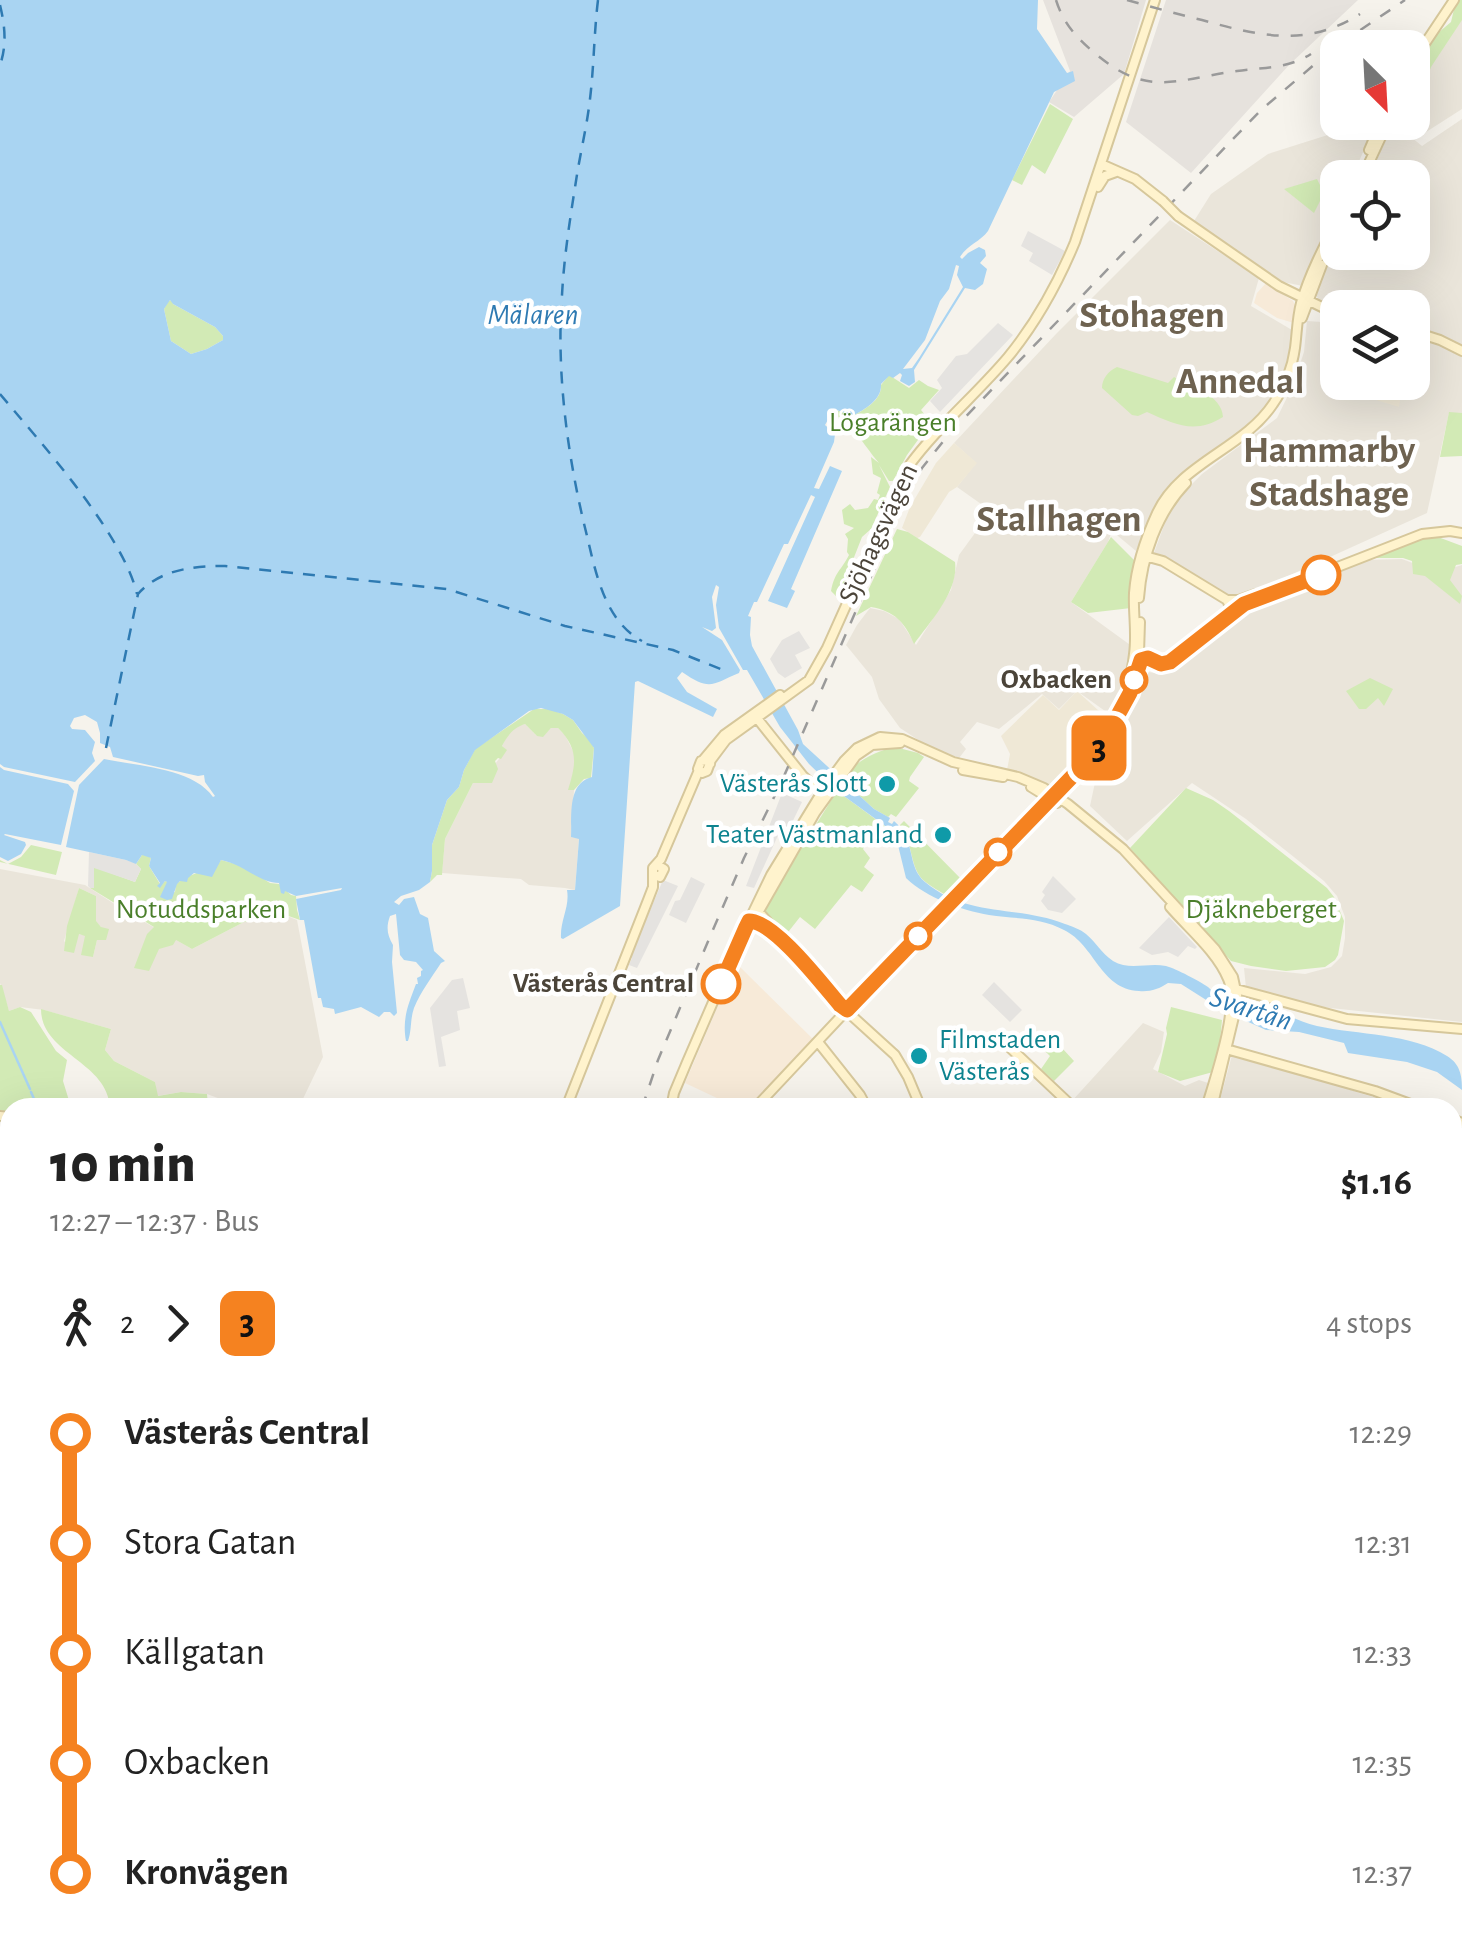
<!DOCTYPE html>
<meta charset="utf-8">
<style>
body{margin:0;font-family:"Alegreya Sans",sans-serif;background:#f6f6f6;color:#222;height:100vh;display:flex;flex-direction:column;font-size:38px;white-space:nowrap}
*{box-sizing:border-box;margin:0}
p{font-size:32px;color:#767676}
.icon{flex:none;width:55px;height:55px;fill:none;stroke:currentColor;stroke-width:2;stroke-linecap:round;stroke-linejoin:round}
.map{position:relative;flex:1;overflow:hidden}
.drawer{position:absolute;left:0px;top:1098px;width:1462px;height:852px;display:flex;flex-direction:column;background:#fff;border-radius:30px 30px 0 0;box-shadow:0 10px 40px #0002}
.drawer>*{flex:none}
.badge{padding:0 20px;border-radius:15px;font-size:35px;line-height:65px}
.needle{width:65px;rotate:156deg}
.fabs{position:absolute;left:1320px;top:30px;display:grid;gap:20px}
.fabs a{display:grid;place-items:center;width:110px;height:110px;border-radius:20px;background:#fff;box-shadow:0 10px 40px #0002;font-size:50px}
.map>.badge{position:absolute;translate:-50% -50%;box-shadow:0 0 0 5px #fff}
.legs{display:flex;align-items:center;gap:15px;height:110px;padding:0 50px;font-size:32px}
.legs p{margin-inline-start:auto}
.summary{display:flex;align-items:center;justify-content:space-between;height:170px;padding:0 50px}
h1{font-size:55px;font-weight:800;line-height:75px}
ul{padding:0 50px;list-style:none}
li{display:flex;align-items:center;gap:35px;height:110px;font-size:38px}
li i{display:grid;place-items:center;width:15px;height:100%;margin:0 12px;background:currentColor}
li i::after{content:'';width:25px;height:25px;margin:-12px;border:8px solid;border-radius:50%;background:#fff}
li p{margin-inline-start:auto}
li:first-child i{background:linear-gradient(#0000 50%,currentColor 0)}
li:last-child i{background:linear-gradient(currentColor 50%,#0000 0)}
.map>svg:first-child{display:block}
.residential{fill:#eae5da;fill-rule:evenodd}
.commercial{fill:#f7ead8}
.industrial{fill:#e6e2dd}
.education{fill:#efe8d6}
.green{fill:#d2eab5}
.parking{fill:#e5e3e0}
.water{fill:#a9d4f2;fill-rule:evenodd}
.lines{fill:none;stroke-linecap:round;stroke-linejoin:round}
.stream{stroke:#a9d4f2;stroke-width:2.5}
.ferry{stroke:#2e7ab2;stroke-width:2.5;stroke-dasharray:12 10;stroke-linecap:butt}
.secondary-casing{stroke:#d6c79b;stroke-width:12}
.highway-casing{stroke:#e0a43c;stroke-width:18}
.secondary{stroke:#fff3cd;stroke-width:8}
.highway{stroke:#ffcf6e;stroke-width:12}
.rail{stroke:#9a9a9a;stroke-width:2.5;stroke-dasharray:12 12;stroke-linecap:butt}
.secondary-bridge-casing{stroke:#d6c79b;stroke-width:12;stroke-linecap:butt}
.secondary-bridge{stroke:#fff3cd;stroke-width:8}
.line-1-casing{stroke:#fff;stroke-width:22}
.line-1{stroke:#f58220;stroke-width:15}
.stop-1-dot{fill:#fff;stroke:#f58220;stroke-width:5}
.culture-dot{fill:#0f9aa8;stroke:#fff;stroke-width:4}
.labels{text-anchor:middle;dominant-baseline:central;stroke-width:9;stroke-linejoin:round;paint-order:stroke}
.park-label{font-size:28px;fill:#4a7f2a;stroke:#fff}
.street-label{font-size:28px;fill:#4b4439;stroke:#fff}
.stop-label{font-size:28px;font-weight:bold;fill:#4b4439;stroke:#fff;text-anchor:end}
.culture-label{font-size:28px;fill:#0d838f;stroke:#fff;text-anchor:end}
.water-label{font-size:30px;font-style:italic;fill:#2e7ab2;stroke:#fff}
.district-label{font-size:38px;font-weight:bold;fill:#6e6250;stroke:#fff}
</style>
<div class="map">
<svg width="1462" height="1948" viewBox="0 0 1462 1948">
<rect width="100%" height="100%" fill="#f6f3ec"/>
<!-- residential -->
<path class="residential" d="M1462 19V109L1423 134 1409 123 1412 122 1413 108 1427 70Z
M1462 119V346L1413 326 1412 308H1338L1337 310 1320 301 1313 291 1337 235 1338 252H1412V178L1381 177 1371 172 1394 123 1422 146Z
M1356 123H1376L1352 177 1338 178 1337 209 1303 286 1283 282 1194 221 1211 194 1268 154 1350 128Z
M1170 220 1259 278 1251 306 1292 330 1289 367 1278 391 1260 416 1240 434 1183 475 1162 495 1136 551 1112 531 1108 542 1071 602 1133 647 1127 681 1112 716 1077 691 1059 709 1042 694 999 729 977 722 960 742 966 749 956 762 940 754 900 728 879 699 872 677 846 645 857 625 870 608 884 611 899 619 916 645 951 590 959 555 991 511 957 487 976 463 954 443 1056 334Z
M1307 321 1337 323 1338 382H1412L1413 335 1462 353V413H1449L1427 513 1255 591 1234 596 1222 593 1154 553 1170 509 1180 496 1202 474 1277 418 1293 385 1304 352Z
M1402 559 1431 570 1449 569 1462 565V1022L1321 1007 1246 988 1244 968 1305 974 1331 967 1342 956 1345 938V917L1337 896 1324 881 1246 819 1192 783 1127 841 1090 806 1103 745 1148 672 1163 674 1187 652 1258 602 1364 560Z
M525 724 537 736H543L551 728H558L565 735 574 753 575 767 569 790H574L571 837 579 838 575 890 565 888 529 885 521 879 442 873 445 839 473 783 481 782 506 750 502 746 508 734 517 726Z
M0 869 85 885 127 912 192 949 244 922 280 913 297 920 323 1057 301 1103 289 1107H258L231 1103 207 1094 181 1092 157 1096 155 1082 114 1061 105 1050 111 1029 44 1010 20 1007 9 1011 0 983ZM79 888 96 896 95 921 101 927 106 940H97L93 957 85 935 78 934 66 943 64 941Z
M1143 1023 1164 1032 1161 1052 1153 1069 1185 1086 1199 1080 1208 1083V1090L1202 1107 1077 1108 1071 1102Z
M1232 1055 1321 1079 1359 1093 1414 1108H1218Z
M1452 1122 1462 1126V1312L1453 1311Z
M10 1170V1351L0 1352V1195Z
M0 1426H10V1589L0 1591Z
M1453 1501 1462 1515V1948H1139V1940H1452Z
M10 1606V1746L0 1750V1608Z
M825 1940H1125L1124 1948H826Z"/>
<!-- commercial -->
<path class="commercial" d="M1266 283 1293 301 1297 309 1294 323 1277 318 1254 303 1257 293Z
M738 965 814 1040 750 1107H736L685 1083 735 966Z"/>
<!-- industrial -->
<path class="industrial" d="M1043 0H1146L1124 74 1074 117 1049 102 1070 71Z
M1166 0H1358L1289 65 1191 173 1126 122Z"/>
<!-- education -->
<path class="education" d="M1367 383H1403L1399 407 1363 396Z
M954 443 977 463 957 487 949 492 920 537 917 538 902 528 910 507 936 463Z
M1077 691 1109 720 1095 744 1052 786 1044 785 1007 770 1010 754 1001 736 1043 695 1059 710Z
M10 1755V1847L0 1829V1758Z"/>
<!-- green -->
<path class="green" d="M1459 0H1462V20L1431 67 1413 115V73L1419 57 1424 54 1438 33 1451 22 1455 5Z
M1050 104 1073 119 1045 174 1032 165 1022 185 1012 180Z
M1317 179 1324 193 1314 213 1284 189Z
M172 300 173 304 215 327 223 336V340L207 349 191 354 171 341 164 309 168 301Z
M1117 367 1168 383 1174 377C1191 386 1222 395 1223 417 1195 435 1174 424 1147 412L1138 416 1132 415 1102 388C1102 379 1108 371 1117 367Z
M889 375 909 388 919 380 928 386 939 390 921 410 931 422 907 455 893 481H889L879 465 890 487 871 529 862 537 838 598 831 591C835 571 841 571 849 555L847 552 848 539 845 534 854 528 844 524 842 510 850 504 855 510 868 508 874 499 878 500 880 495 877 493 881 478 873 474 871 457 879 463C862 443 855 426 831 412L833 409 853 416C865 409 882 400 881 385Z
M1449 412 1462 413V456L1440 457Z
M897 529 908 532 955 562C959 591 930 622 914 644 905 622 894 611 871 607L856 616Z
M1111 537 1134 560 1135 566 1131 608 1088 613 1071 602Z
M1438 537 1462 546V564L1456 565 1450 580 1462 596 1460 604 1425 576 1413 574 1412 561 1403 558H1370L1423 538Z
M1370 678 1393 689 1384 706 1378 698 1366 709H1359L1346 691Z
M534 709H549L563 714 573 720 582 733 590 740 594 748 591 778 584 779 574 790H568C576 764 579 749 558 728H551L543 737 537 736 525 724C513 728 508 735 502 746L507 750 501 759 498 758 495 761 498 769 492 783H473L445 839 442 875H437L430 882 432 871V845L447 800 459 787 464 770 475 749Z
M895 747 918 753 924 757 910 777 909 781 919 788 896 817 891 814 888 817 874 809 842 780C855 761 874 752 895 747Z
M1186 788 1213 800 1229 811 1327 888 1334 897 1344 921 1338 955 1335 960 1325 967 1286 971 1251 966 1231 961 1130 848Z
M837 791 889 829 879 841 871 835 863 849 870 858 864 867 874 875 862 892 851 885 815 929 800 917 785 936 767 915 765 906Z
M904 821 965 883 950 898C942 892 929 886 922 879 909 864 913 841 900 825Z
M31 845 62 852 56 875C37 871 19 866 0 862V860L8 864 21 857Z
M145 854 151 858 149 866 160 884 158 886 160 887 165 881 168 882 161 896 175 892 176 884C188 875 201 871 216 867L221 860 243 866 270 883 279 884 291 895 296 896 297 910 300 920 280 913 244 922 192 949 176 940 173 945 159 949 149 971 134 968 147 934 154 927 90 888 94 887V867L135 882 141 869 136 864 142 855Z
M79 888 96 896V921L101 927 109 929 106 940H97L93 957 81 955 85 936 79 934 74 953 64 951 67 926Z
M0 985H2L9 1011 20 1007 31 1012 56 1051 67 1060 63 1081 71 1107 10 1108V1113L0 1110Z
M1171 1007 1222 1020 1220 1042 1213 1072 1180 1081 1158 1072 1167 1034 1166 1028Z
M41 1009 111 1029 105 1050 114 1061 155 1082 158 1096 181 1092 207 1094 208 1106 110 1107C107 1061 41 1054 41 1009Z
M1050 1035 1074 1061 1054 1081 1041 1069 1050 1056 1040 1046Z
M1453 1753 1462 1778V1948H1451L1447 1940H1452Z"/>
<!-- parking -->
<path class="parking" d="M1028 231 1065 251 1052 275 1029 261 1033 253 1021 246Z
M998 323 1013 335 940 412 930 401 942 388 937 380 956 356 967 354Z
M799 631 810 648 795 655 802 668 785 678 778 673 770 659 782 640Z
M782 793 802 802 787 833 780 831 754 888 746 886Z
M89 852 126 860 135 863 141 869 135 882 94 868V888H90L88 886Z
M1053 876 1076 899 1062 913 1048 910 1041 901 1045 895 1042 892Z
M691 877 705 884 686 923 669 915 675 901 680 900Z
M663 880 678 886 637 968 629 965 632 958 630 957Z
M1169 917 1197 947 1195 949 1188 946 1178 957 1168 952 1152 955 1139 948Z
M463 978 470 1008 457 1011 460 1030 441 1037 446 1066 439 1067 430 1008 452 980Z
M994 982 1022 1010 1010 1022 982 995Z"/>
<!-- water -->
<path class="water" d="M0 0H1038L1037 29 1067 73 1073 71 1075 81 1054 92 988 231C980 242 967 245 960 257L962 259 968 253 979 247 985 250 986 256 980 263 987 269 983 284 975 290 965 288 914 370 915 382 909 386 900 381 902 375 900 373 893 378 889 376 881 384C882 400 865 409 853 416L834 409 825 425 835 434 834 442 814 488 819 489 830 466 842 471 791 589 795 591 787 608 768 601 815 497 811 495 788 544H784L757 602H754L748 616 751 617 750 635 752 646 798 730 803 744 874 809 890 818 888 822 892 824 894 821C917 841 906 866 925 882 968 918 1017 905 1065 924 1071 926 1080 929 1086 934 1096 942 1101 953 1113 961 1130 971 1148 962 1166 966 1177 969 1199 981 1208 987 1215 993 1217 998 1226 1001 1247 1005 1268 1010 1287 1016 1298 1019 1307 1024 1317 1026 1358 1035 1411 1033 1447 1056 1460 1064 1462 1075 1462 1090L1437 1072 1407 1062 1348 1053 1344 1043 1299 1032 1266 1030 1222 1010 1181 984 1168 983C1159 989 1150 992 1139 991 1100 989 1095 945 1064 930 1040 917 1015 919 989 915 961 910 927 898 906 878L895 833 837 791 809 764 780 727 747 670H743L719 628 716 605 719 587 716 585 712 597 716 628 712 631 702 627 722 640 740 670 739 673C712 684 711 692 682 672L677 678 687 692 717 709 713 717 638 681 635 682 620 906 563 939 561 938C560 920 570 907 567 890H575L579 839 571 837C572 816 567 783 592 777L594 748 573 720 563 714 541 708 529 711 475 750 464 770 459 787 447 800 432 845V871L430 882 419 890 401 896 394 902 399 905 404 899 414 897 420 914 428 918 434 951 445 961 441 963C432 977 421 991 414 1008 410 1019 412 1030 408 1041H406C402 1019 408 1005 416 984H418L417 978 421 976V971L423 970 416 962 404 960 400 955 396 914 390 916C386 927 387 935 393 945L392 962 397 1013 394 1016 390 1012H384L379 1017 361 1007 335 1014 334 1009 323 1007 321 998H318L304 920H300L296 899 341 890 342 888 296 896 285 891 284 894 281 893 279 883C258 882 243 864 221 860L212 877 194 873 188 878 187 882 180 881 177 884 172 899 167 900 160 897 167 882 165 881 160 888 157 886 160 883 149 866 151 858 142 855 136 864 126 860 66 847 79 785 104 759C137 766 193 768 213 797L215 796 205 782 204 775 198 776 113 757 110 747 100 743V733L97 722 85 715 74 718 70 726 72 729 85 730 95 742 92 753 95 761 75 782 4 767 0 764ZM956 265 959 266 957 275 963 287 919 358 912 368 903 369 925 340 940 301 949 289ZM170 300 173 304 215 327 223 336V340L207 349 191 354 171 341 164 309Z
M0 767 4 770 68 784 74 791 61 845 5 834 4 835 25 842 26 845 21 854 8 861 0 857Z"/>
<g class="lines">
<!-- stream -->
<path class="stream" d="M0 1022 30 1089
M31 1092 38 1108
M1460 1502 1462 1509"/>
<!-- ferry -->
<path class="ferry" d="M598 0C594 33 594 66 590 99 587 126 580 154 576 181 570 219 564 257 562 295 556 374 568 460 587 536 596 574 605 621 642 641
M0 5C5 26 7 45 0 65
M0 394C41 443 123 534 137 594
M106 748 138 594C160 569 194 566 225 566L447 589 565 626 673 650 723 670"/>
<defs>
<path id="secondary" d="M1412 63 1454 0
M1369 150 1381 122
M1101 164 1135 179 1163 201
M1362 178 1388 122
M1098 187 1105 176 1116 172
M1178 216 1279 286 1338 315
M1302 318 1322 265
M1412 331 1440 340 1462 351
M1145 556 1163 561 1227 600 1230 607 1229 616
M1139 598C1142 557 1157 513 1186 483
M1227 600H1239L1256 594
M1138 653 1161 664 1170 662 1237 609 1253 600 1422 534 1450 531 1462 533
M1130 692 1139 653 1140 622
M756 717 803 776 822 793
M703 760 724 735 780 695
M710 764 706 760 701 761 698 769 702 773 707 771 711 760 726 740 809 680 827 648 908 467C937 427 976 395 1008 357 1036 323 1058 283 1075 242L1155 0
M963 770 1003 777
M1031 787 1057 803
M1050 794C1089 752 1128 714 1134 654 1137 633 1133 613 1134 593 1136 566 1146 537 1157 513 1180 463 1243 449 1273 404 1285 387 1292 369 1295 348 1297 333 1297 318 1301 303 1309 275 1324 246 1338 219
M657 865 664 869 660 877 653 874V868L661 859 699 770
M1170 907C1189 929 1217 952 1228 979 1240 1006 1215 1078 1206 1108
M759 911 815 813 856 756 872 745 900 743
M759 912 840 1005 895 1055 908 1077 921 1108
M754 920 762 923 778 936
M1236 989 1347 1019 1462 1029
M818 1042 860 1095 867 1108
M1005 1043 1074 1108
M1226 1049 1375 1091 1421 1108
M566 1108 648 900 653 887V874
M671 1108 674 1093 687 1062 743 933 771 875 825 787 844 761 857 748 880 737 902 739 953 762 1018 777 1044 788 1068 804 1123 849 1215 949 1233 977 1238 1000 1212 1108
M755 1108 847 1010
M0 1116 10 1117
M1452 1119 1462 1123
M0 1174 10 1144
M1452 1417 1462 1409
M1452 1446 1462 1459
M0 1485 10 1507
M0 1552 10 1546
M0 1600 10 1598
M194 1940 196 1948
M819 1940 820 1948
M114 1948 135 1940
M493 1948 495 1940
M731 1948 745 1940"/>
<path id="highway" d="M0 1387 10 1385
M1130 1948V1940"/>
</defs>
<!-- secondary casing -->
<use href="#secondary" class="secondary-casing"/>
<!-- highway casing -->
<use href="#highway" class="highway-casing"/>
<!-- secondary -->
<use href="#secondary" class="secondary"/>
<!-- highway -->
<use href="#highway" class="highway"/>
<!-- rail -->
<path class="rail" d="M1056 0C1063 22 1074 35 1091 50 1147 99 1172 80 1237 71 1264 67 1287 69 1311 54
M1127 0C1152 7 1177 14 1202 20 1259 36 1307 48 1360 14
M642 1108 658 1060 712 932 744 858 781 783 902 505 922 468 949 434 1261 110 1335 47 1405 0
M780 1940 782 1948"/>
<defs>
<path id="secondary-bridge" d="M1163 201 1178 216
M1452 1456 1462 1470"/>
</defs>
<!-- secondary-bridge casing -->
<use href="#secondary-bridge" class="secondary-bridge-casing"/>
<!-- secondary-bridge -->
<use href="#secondary-bridge" class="secondary-bridge"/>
</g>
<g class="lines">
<defs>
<path id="line-1" d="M721 984 746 927 749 921C774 921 822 984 840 1005L847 1010 1093 755 1106 737 1130 693 1141 660 1148 658 1161 664 1170 662 1244 604 1321 575"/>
</defs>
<!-- line-1 casing -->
<use href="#line-1" class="line-1-casing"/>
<!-- line-1 -->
<use href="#line-1" class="line-1"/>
</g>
<!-- markers -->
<g class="stop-1-dot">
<circle cx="1321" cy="575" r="18"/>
<circle cx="1134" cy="680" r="12"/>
<circle cx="998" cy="852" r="12"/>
<circle cx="918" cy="936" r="12"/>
<circle cx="721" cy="984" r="18"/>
</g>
<g class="culture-dot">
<circle cx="887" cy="784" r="10"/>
<circle cx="943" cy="835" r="10"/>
<circle cx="919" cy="1056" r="10"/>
</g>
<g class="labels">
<!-- park labels -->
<g class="park-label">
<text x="893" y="423">Lögarängen</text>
<text x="201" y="910">Notuddsparken</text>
<text x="1261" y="910">Djäkneberget</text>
</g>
<!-- street labels -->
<g class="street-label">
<text transform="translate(879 534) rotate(-65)">Sjöhagsvägen</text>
</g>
<!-- stop labels -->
<g class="stop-label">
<text x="1112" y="680">Oxbacken</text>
<text x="694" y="984">Västerås Central</text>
</g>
<!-- culture labels -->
<g class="culture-label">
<text x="867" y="784">Västerås Slott</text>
<text x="923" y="835">Teater Västmanland</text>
<text x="939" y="1040" text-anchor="start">Filmstaden<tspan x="939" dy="32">Västerås</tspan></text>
</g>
<!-- water labels -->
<g class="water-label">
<text x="533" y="315">Mälaren</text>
<text transform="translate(1251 1009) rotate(18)">Svartån</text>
</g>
<!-- district labels -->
<g class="district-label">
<text x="1152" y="316">Stohagen</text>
<text x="1240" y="382">Annedal</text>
<text x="1329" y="451">Hammarby<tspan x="1329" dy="44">Stadshage</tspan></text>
<text x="1059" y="520">Stallhagen</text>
</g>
</g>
</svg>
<div class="fabs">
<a><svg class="needle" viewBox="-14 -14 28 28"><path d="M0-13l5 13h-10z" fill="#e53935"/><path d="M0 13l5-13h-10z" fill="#767676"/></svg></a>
<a><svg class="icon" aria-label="locate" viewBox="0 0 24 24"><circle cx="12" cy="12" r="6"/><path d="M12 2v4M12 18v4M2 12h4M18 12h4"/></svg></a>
<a><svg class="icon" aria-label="layers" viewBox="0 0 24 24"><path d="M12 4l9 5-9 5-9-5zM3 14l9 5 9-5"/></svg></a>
</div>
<b class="badge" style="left:1099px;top:748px;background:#f58220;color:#111">3</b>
<section class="drawer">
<div class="summary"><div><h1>10 min</h1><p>12:27 – 12:37 · Bus</p></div><b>$1.16</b></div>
<div class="legs"><svg class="icon" aria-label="walk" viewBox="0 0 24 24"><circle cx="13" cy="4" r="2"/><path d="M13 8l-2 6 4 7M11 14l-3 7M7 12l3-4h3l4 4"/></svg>2<svg class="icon" aria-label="forward" viewBox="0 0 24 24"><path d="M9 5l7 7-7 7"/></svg><b class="badge" style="background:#f58220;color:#111">3</b><p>4 stops</p></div>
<ul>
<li><i style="color:#f58220"></i><b>Västerås Central</b><p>12:29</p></li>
<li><i style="color:#f58220"></i><span>Stora Gatan</span><p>12:31</p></li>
<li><i style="color:#f58220"></i><span>Källgatan</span><p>12:33</p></li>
<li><i style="color:#f58220"></i><span>Oxbacken</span><p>12:35</p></li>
<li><i style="color:#f58220"></i><b>Kronvägen</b><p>12:37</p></li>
</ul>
</section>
</div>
